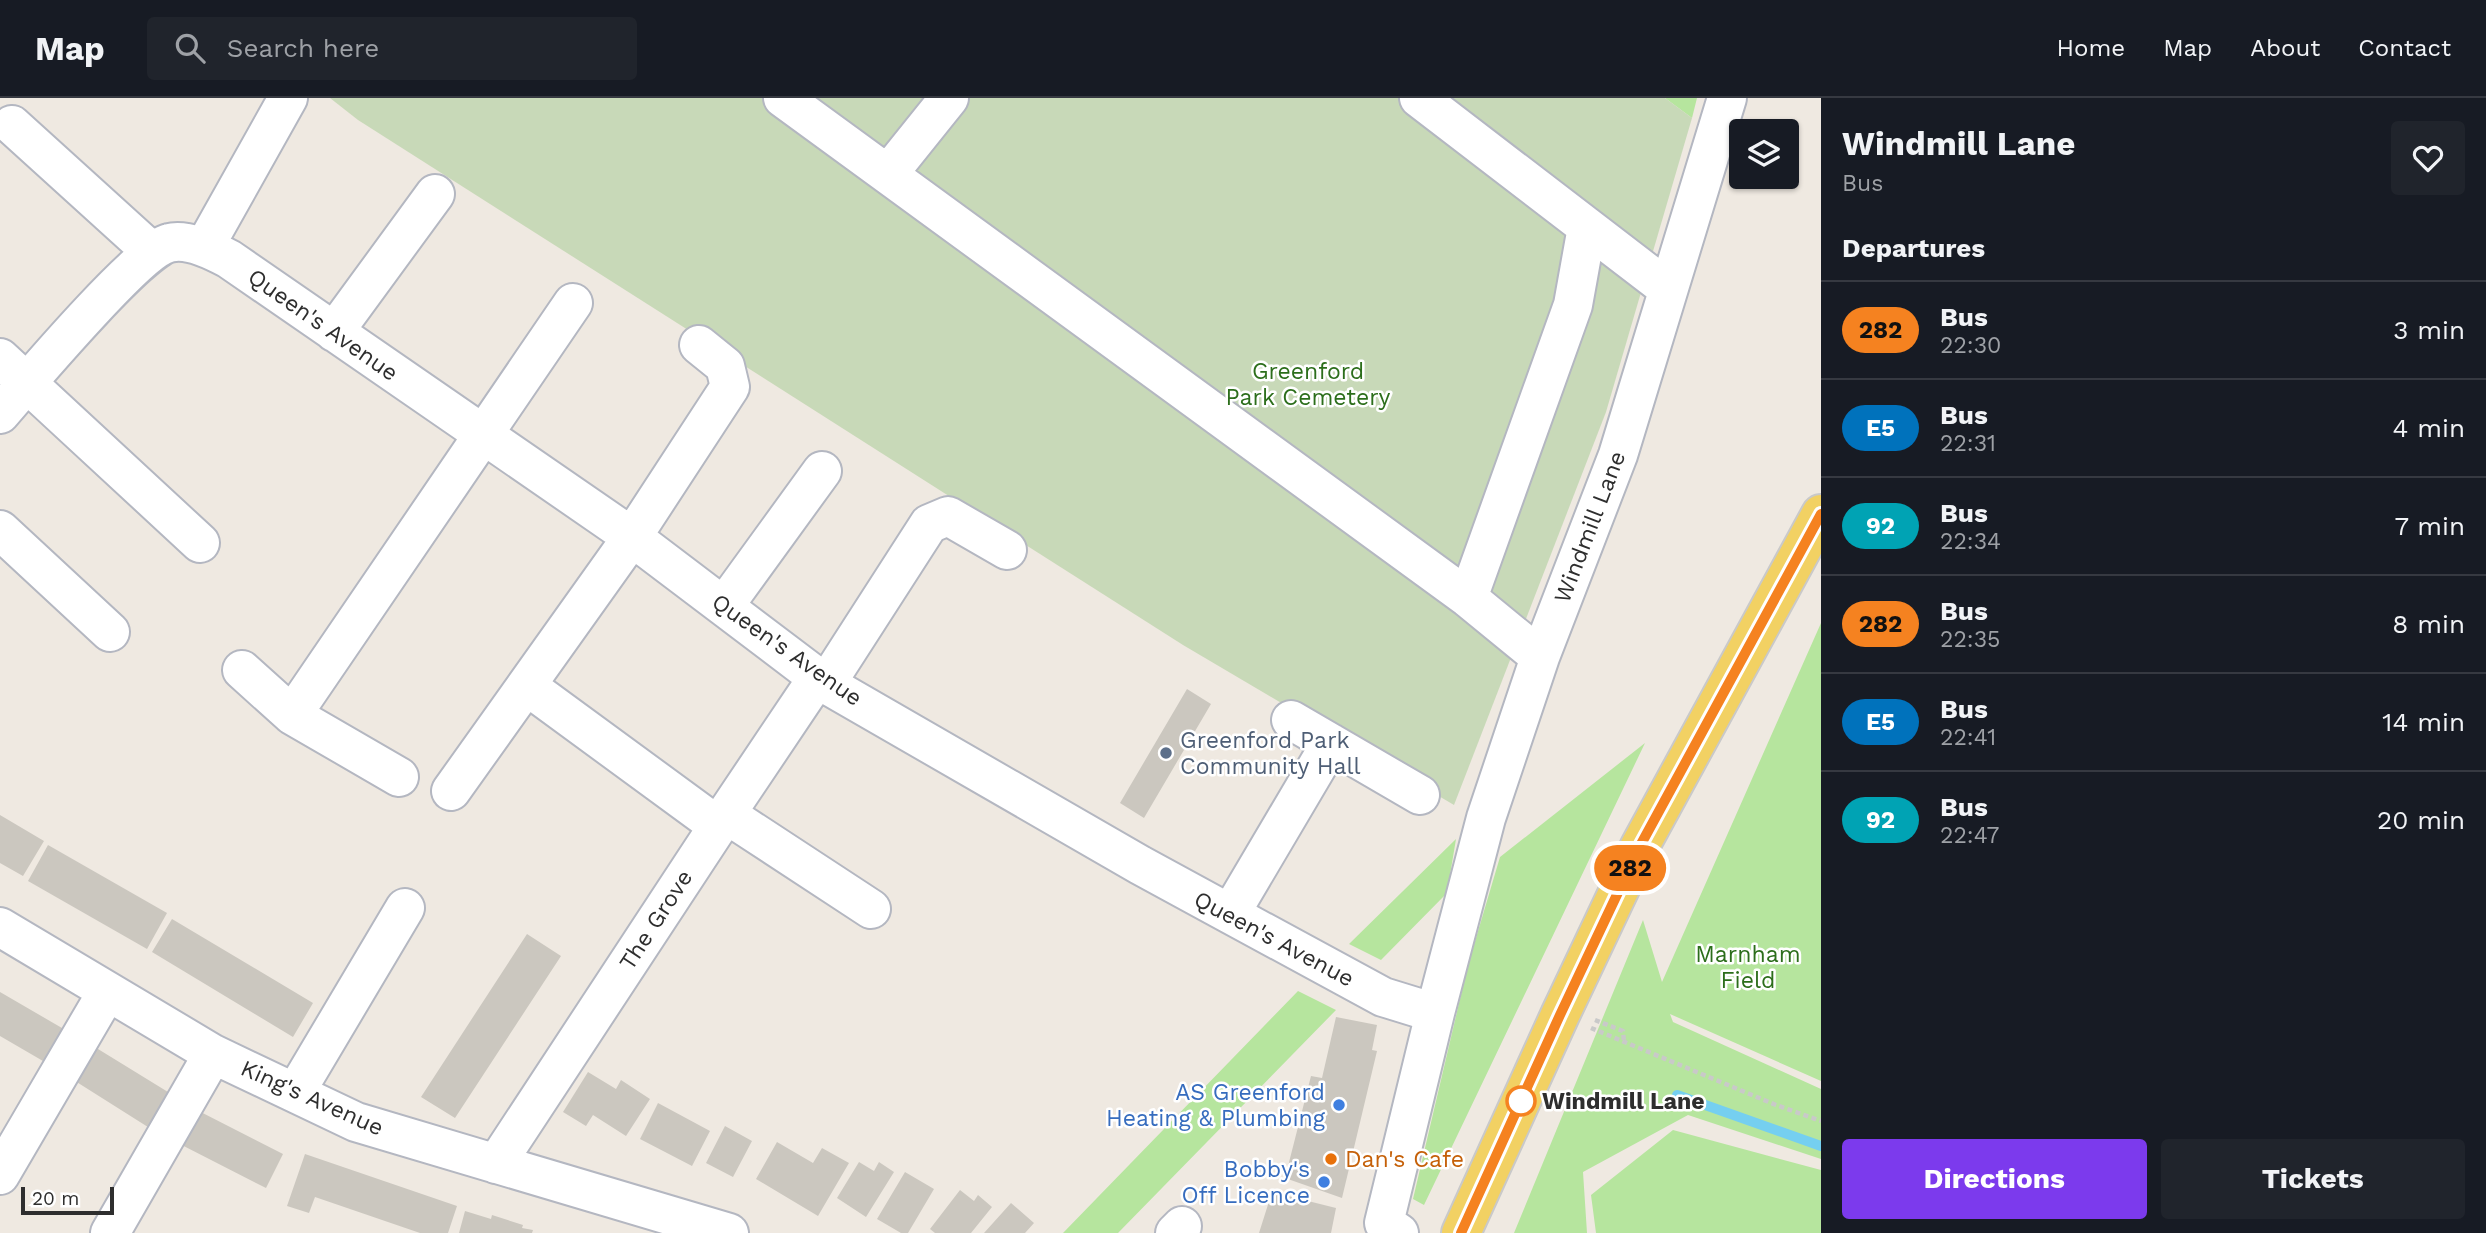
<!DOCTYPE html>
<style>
body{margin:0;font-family:"Work Sans",sans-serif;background:#20242c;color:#f1f3f6;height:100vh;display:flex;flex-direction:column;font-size:26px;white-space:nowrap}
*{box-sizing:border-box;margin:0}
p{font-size:23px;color:#9ea1a6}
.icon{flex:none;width:38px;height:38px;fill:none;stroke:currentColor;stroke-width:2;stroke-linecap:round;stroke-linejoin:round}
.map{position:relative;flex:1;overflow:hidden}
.panel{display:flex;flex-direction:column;background:#171b24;width:665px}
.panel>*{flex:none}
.badge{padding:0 14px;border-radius:23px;font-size:24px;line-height:46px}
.controls{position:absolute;left:1729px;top:21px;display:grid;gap:14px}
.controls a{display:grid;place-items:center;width:70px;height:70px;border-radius:7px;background:#171b24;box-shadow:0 2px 5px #0004;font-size:35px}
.scale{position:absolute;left:21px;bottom:18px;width:93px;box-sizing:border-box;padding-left:7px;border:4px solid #2e2e2e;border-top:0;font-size:19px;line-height:24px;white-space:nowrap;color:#2e2e2e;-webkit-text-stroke:5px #fff;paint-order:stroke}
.map>.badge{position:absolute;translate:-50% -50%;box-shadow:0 0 0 4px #fff}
h2{padding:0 21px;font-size:26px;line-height:63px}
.round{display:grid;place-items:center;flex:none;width:74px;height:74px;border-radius:7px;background:#20242c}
.overview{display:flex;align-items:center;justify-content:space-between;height:119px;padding:0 21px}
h1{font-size:33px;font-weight:700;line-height:52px}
.cta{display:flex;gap:14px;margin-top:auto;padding:14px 21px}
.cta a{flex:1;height:80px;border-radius:7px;background:#7c3aed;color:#fff;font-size:28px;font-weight:700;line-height:80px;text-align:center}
.cta a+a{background:#20242c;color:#f1f3f6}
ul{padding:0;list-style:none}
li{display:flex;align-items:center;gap:21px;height:98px;padding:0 21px;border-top:2px solid #363941}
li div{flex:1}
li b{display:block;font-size:26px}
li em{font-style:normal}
li .badge{min-width:77px;font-weight:700;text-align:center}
header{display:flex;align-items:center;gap:42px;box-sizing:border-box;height:98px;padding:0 35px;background:#171b24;border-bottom:2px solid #363941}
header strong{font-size:33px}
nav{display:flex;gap:38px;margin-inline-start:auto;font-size:24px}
.search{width:490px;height:63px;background:#20242c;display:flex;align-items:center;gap:18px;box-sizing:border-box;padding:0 24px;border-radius:7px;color:#9ea1a6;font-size:26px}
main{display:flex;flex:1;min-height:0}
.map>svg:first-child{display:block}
.green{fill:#b6e59e}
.cemetery{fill:#c8d9b8}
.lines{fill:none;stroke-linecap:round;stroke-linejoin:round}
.stream{stroke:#75cff0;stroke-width:10}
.building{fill:#cbc7bf}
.minor-casing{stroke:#b4b7c1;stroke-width:42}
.major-casing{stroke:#c9c9c9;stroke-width:42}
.path{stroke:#c9c9c9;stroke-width:4.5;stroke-dasharray:5 3.5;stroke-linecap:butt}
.minor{stroke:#fff;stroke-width:38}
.major{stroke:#f2d163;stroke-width:38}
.line-casing{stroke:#fff;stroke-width:16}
.line{stroke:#f58220;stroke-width:10}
.service-dot{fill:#5c6f8a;stroke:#fff;stroke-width:2.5}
.stop-dot{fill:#fff;stroke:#f58220;stroke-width:3.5}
.shop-dot{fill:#3f7fe0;stroke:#fff;stroke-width:2.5}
.food-dot{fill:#e8710a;stroke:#fff;stroke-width:2.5}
.labels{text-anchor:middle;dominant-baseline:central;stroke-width:5;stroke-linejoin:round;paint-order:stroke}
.street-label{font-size:23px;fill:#2e2e2e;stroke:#fff}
.park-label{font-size:23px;fill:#2c6e1b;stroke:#fff}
.service-label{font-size:23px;fill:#4e5e75;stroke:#fff;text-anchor:start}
.shop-label{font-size:23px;fill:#366cbe;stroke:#fff;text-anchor:end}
.stop-label{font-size:23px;font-weight:bold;fill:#2e2e2e;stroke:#fff;text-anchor:start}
.food-label{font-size:23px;fill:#c56008;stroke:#fff;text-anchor:start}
</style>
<header>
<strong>Map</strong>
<div class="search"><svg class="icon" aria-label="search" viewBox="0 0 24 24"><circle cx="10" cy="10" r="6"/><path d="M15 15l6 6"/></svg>Search here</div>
<nav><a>Home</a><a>Map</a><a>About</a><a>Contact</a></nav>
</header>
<main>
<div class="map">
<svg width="1821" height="1135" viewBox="0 0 1821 1135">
<rect width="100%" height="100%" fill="#efe9e1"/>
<!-- green -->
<path class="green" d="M1665 0H1697L1692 20Z
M1821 525V983L1670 916 1673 924 1821 991V1061L1688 1017 1583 1074 1587 1135H1514L1643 822 1662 884Z
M1645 645 1424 1107 1413 1101 1468 867 1500 759Z
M1456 741 1447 795 1381 862 1349 846Z
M1298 893 1336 912 1118 1135H1063Z
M1673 1032 1821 1072V1135H1596L1591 1097Z"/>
<!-- cemetery -->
<path class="cemetery" d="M330 0H1665L1692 20 1606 314 1454 707 1183 547 358 22Z"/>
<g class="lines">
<!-- stream -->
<path class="stream" d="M1677 997 1821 1048"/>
</g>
<!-- building -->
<path class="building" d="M1187 591 1211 606 1144 720 1120 705Z
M0 717 44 743 23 778 0 765Z
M48 747 167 815 147 851 28 783Z
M172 821 313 905 293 939 152 854Z
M527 836 561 858 455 1020 421 999Z
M0 894 74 937 55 970 0 938Z
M1336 919 1377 927 1372 952 1377 953 1342 1100 1285 1080 1311 978 1322 980Z
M85 943 181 1002 159 1036 64 976Z
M588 974 616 991 621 982 650 1001 626 1038 593 1017 586 1028 563 1014Z
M658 1005 710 1033 692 1068 640 1041Z
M187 1007 283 1056 266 1090 170 1041Z
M725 1028 752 1043 733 1079 706 1065Z
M777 1044 813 1065 822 1050 849 1065 818 1118 756 1081Z
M305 1056 457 1108 448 1135H420L315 1099 309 1115 287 1108Z
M859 1064 874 1073 879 1064 894 1074 866 1119 837 1100Z
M905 1074 934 1091 908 1135H901L877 1121Z
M960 1092 974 1103 978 1097 992 1109 971 1135H935L930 1131Z
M1272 1094 1336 1110 1331 1135H1259Z
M1011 1105 1034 1125 1025 1135H984Z
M465 1113 491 1121 492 1117 523 1127 522 1130 533 1132 532 1135H459Z"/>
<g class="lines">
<defs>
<path id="minor" d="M783 0 1468 500 1540 559
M1419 0 1668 191
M12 27 152 154
M888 76 949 0
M205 148 288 0
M334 234 435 96
M0 260 200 445
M0 316C26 286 139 152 169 145 187 140 214 153 229 161L632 439 826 586 1140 767 1230 816 1383 899 1435 915
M0 432 110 534
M1468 500 1573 207 1587 129
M724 508 822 373
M242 572 292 617 399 679
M826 586 929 426 948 418 1007 452
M527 588 718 728
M292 617 573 205
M1291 622 1420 697
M451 693 632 439 730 289 725 268 699 247
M726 716 871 811
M1230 816 1331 645
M0 829 213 956 356 1024 729 1135
M295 995 405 810
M496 1066 726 716 818 579
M0 1077 107 894
M110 1135 213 956
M1175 1135 1182 1128
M1399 1135 1384 1125 1435 915 1486 720 1540 559 1618 357 1727 0"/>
<path id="major" d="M1461 1135 1560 917 1640 748 1821 416"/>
</defs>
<!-- minor casing -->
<use href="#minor" class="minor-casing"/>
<!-- major casing -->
<use href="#major" class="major-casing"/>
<!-- path -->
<path class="path" d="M1595 922 1623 933 1624 944
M1591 930 1776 1007 1821 1023"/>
<!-- minor -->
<use href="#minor" class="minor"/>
<!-- major -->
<use href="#major" class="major"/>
</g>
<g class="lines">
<defs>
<path id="line" d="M1461 1135 1560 917 1640 748 1821 416"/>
</defs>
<!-- line casing -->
<use href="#line" class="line-casing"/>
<!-- line -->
<use href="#line" class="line"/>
</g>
<!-- markers -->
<circle class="service-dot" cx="1166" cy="655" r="7"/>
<circle class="stop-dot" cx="1521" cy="1003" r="14"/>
<g class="shop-dot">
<circle cx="1339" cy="1007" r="7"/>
<circle cx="1324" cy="1084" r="7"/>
</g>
<circle class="food-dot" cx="1331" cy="1061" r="7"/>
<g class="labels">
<!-- street labels -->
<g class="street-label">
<text transform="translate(323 227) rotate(35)">Queen's Avenue</text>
<text transform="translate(1590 429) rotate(-69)">Windmill Lane</text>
<text transform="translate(787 552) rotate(35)">Queen's Avenue</text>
<text transform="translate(656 822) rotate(-57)">The Grove</text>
<text transform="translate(1274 841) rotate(28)">Queen's Avenue</text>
<text transform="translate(312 1000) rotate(24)">King's Avenue</text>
</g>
<!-- park labels -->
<g class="park-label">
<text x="1308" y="273">Greenford<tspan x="1308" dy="26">Park Cemetery</tspan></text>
<text x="1748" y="856">Marnham<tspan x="1748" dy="26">Field</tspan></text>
</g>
<!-- service labels -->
<g class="service-label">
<text x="1180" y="642">Greenford Park<tspan x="1180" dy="26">Community Hall</tspan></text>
</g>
<!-- shop labels -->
<g class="shop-label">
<text x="1325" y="994">AS Greenford<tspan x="1325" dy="26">Heating &amp; Plumbing</tspan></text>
<text x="1310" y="1071">Bobby's<tspan x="1310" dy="26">Off Licence</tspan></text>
</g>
<!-- stop labels -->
<g class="stop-label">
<text x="1542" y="1003">Windmill Lane</text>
</g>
<!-- food labels -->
<g class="food-label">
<text x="1345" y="1061">Dan's Cafe</text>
</g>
</g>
</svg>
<div class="controls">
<a><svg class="icon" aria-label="layers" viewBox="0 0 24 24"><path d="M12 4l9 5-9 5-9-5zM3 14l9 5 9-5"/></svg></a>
</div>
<div class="scale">20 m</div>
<b class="badge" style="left:1630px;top:770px;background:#f58220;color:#111">282</b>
</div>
<section class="panel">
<div class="overview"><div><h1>Windmill Lane</h1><p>Bus</p></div><a class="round"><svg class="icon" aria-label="heart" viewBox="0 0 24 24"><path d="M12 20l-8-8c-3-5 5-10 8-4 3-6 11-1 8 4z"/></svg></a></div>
<h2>Departures</h2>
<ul>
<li><span class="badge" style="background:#f58220;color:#111">282</span><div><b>Bus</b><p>22:30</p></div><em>3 min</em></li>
<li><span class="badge" style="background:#0072bc;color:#fff">E5</span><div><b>Bus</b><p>22:31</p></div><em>4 min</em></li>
<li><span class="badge" style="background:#00a3b4;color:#fff">92</span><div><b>Bus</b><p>22:34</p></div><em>7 min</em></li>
<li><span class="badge" style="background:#f58220;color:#111">282</span><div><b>Bus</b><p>22:35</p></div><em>8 min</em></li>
<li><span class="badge" style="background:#0072bc;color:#fff">E5</span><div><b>Bus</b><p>22:41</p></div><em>14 min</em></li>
<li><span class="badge" style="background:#00a3b4;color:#fff">92</span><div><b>Bus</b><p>22:47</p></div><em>20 min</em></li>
</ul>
<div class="cta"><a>Directions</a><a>Tickets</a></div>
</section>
</main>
